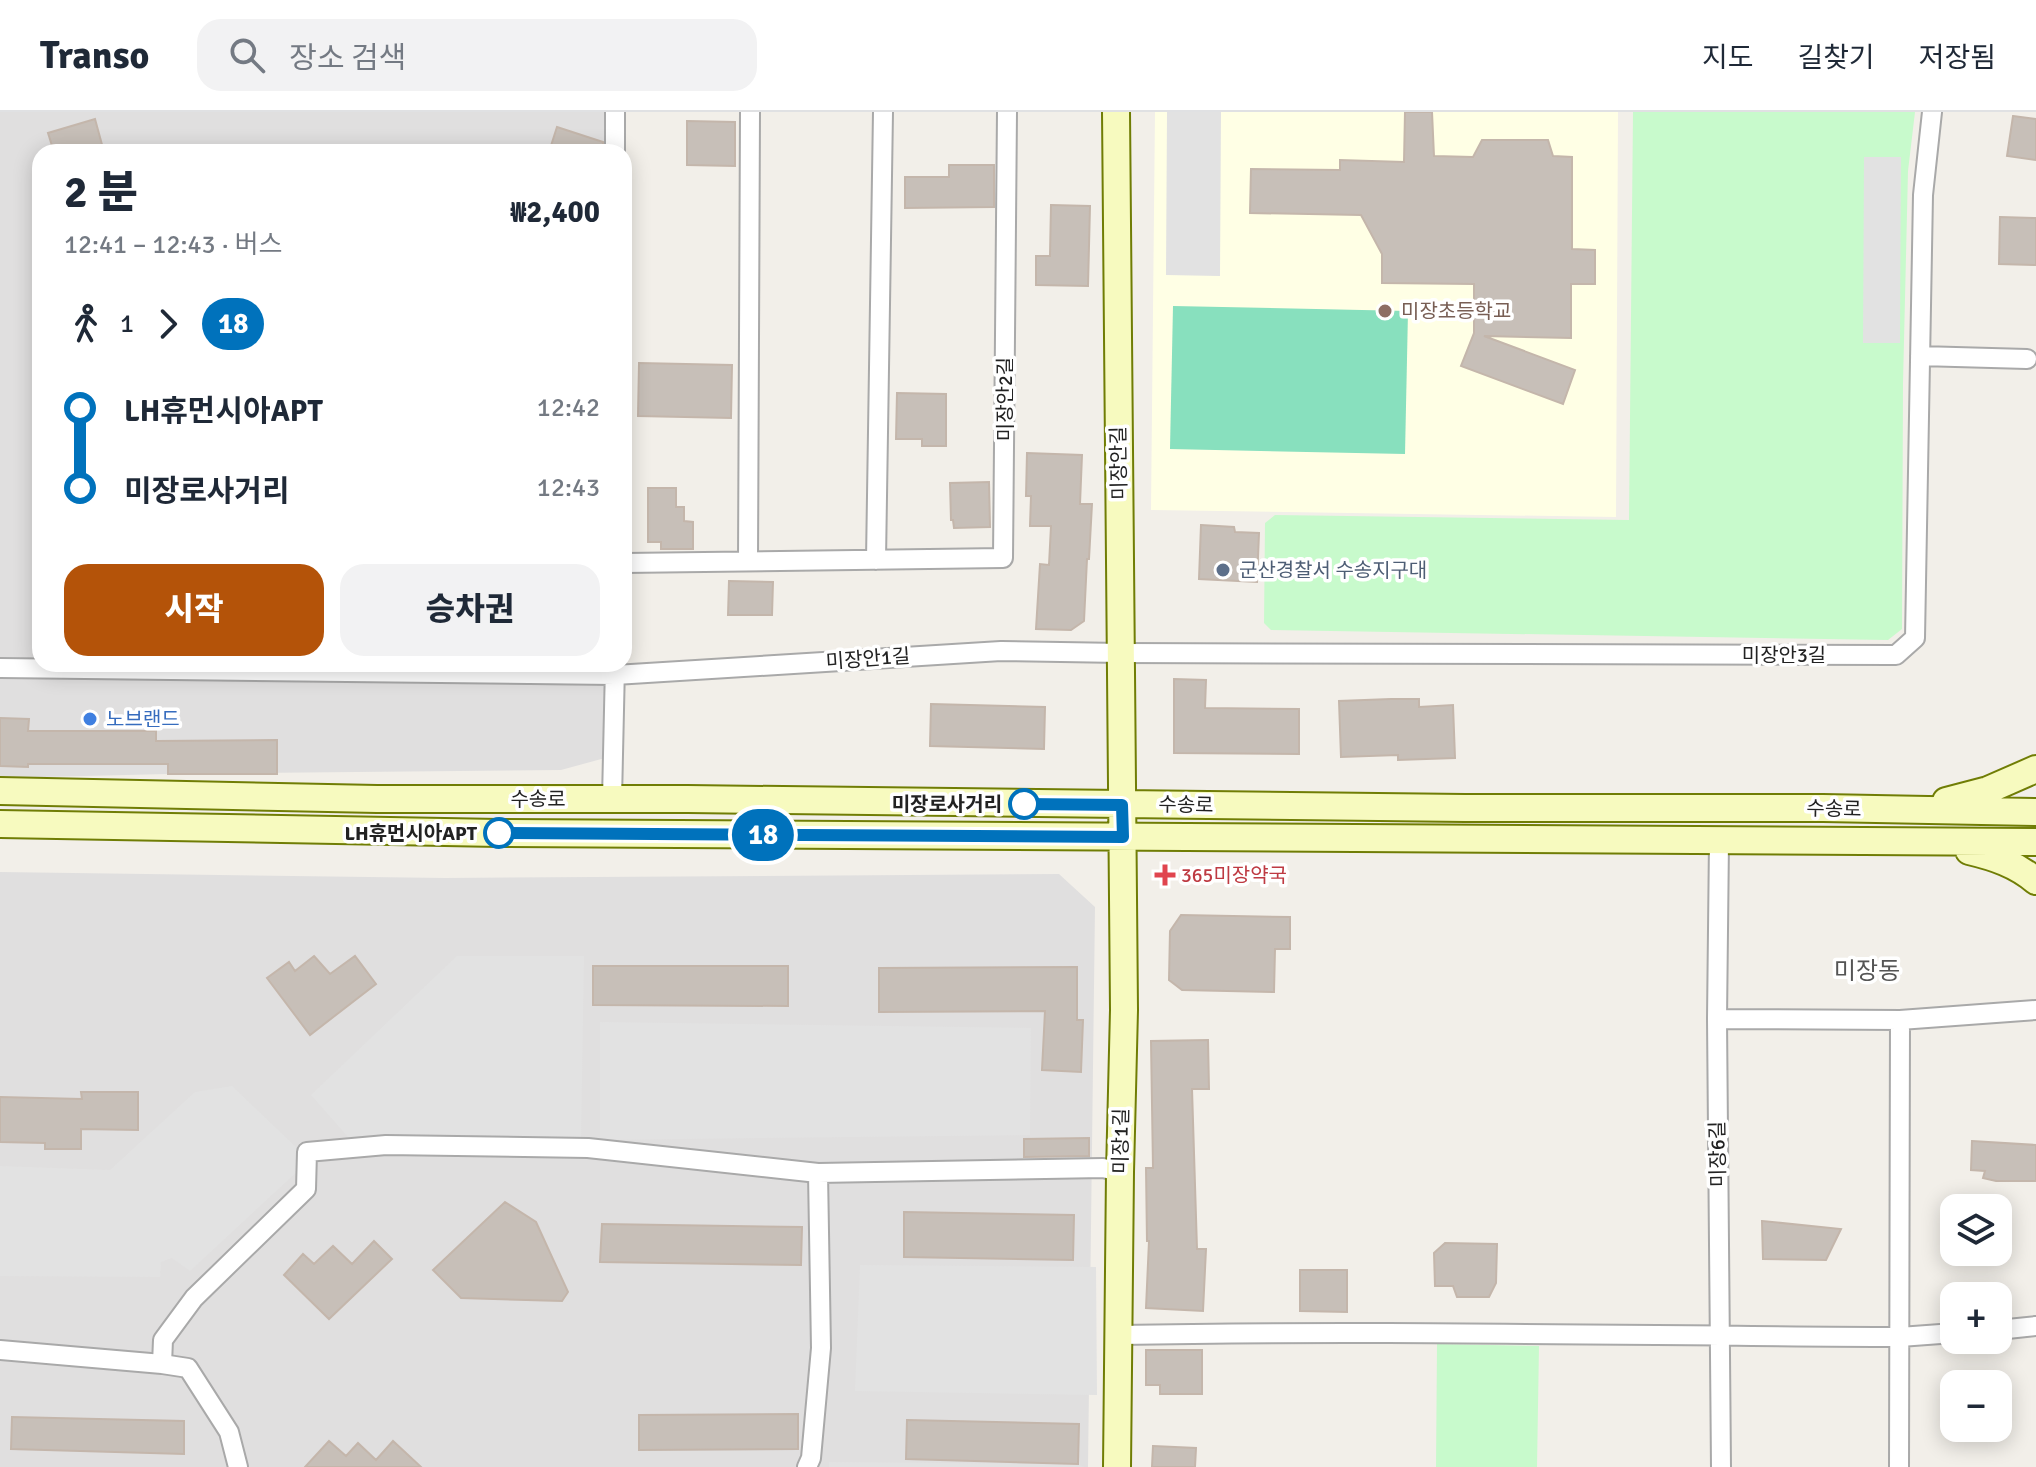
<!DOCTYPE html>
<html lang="ko">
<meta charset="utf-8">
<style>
body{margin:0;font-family:Signika,"Noto Sans KR",sans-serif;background:#f2f2f3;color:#1f2937;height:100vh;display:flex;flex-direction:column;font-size:30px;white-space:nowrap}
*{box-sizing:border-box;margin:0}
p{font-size:26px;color:#747a83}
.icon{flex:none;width:44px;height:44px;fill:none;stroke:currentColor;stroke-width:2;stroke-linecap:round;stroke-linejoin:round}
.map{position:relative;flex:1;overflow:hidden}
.panel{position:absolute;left:32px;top:32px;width:600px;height:528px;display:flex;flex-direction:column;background:#fff;border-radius:24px;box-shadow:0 4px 20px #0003}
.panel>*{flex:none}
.badge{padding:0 16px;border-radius:26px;font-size:28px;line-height:52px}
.buttons{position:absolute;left:1940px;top:1082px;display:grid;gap:16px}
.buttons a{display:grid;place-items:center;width:72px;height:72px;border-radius:16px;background:#fff;box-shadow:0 4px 20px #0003;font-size:40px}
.map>.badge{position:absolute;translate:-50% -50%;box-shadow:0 0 0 4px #fff}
.legs{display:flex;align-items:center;gap:12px;height:88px;padding:0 32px;font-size:26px}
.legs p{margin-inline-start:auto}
.overview{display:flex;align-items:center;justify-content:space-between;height:136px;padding:0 32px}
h1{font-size:44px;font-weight:800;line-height:60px}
.button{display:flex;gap:16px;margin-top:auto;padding:16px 32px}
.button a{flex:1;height:92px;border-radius:24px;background:#b45309;color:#fff;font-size:32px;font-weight:800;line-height:92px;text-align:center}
.button a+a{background:#f2f2f3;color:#1f2937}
ul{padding:0 32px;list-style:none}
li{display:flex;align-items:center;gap:28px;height:80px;font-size:30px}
li i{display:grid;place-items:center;width:12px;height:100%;margin:0 10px;background:currentColor}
li i::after{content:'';width:20px;height:20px;margin:-10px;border:6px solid;border-radius:50%;background:#fff}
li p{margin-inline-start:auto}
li:first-child i{background:linear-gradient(#0000 50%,currentColor 0)}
li:last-child i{background:linear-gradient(currentColor 50%,#0000 0)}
header{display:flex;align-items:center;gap:48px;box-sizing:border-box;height:112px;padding:0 40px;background:#fff;border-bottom:2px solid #e0e1e3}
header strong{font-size:38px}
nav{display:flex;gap:44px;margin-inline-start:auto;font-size:28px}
.search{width:560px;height:72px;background:#f2f2f3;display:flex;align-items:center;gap:20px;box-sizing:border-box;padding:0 28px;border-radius:24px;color:#747a83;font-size:30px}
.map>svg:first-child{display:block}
.residential{fill:#e0dfdf}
.education{fill:#ffffe5}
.park{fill:#c8facc}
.pitch{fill:#88e0be}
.parking{fill:#e2e2e2}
.building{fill:#c7bfb8;stroke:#c4b6ab;stroke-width:2}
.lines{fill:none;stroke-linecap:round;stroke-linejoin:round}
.street-casing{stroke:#a9a9a9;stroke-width:22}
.secondary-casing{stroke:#707d05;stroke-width:30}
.street{stroke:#fff;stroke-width:18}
.secondary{stroke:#f7fabf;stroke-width:26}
.line-1-casing{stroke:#fff;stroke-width:18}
.line-1{stroke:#0072bc;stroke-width:12}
.education-dot{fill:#8d6e63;stroke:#fff;stroke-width:3}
.service-dot{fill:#5c6f8a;stroke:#fff;stroke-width:3}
.shop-dot{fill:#3f7fe0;stroke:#fff;stroke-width:3}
.stop-1-dot{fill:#fff;stroke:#0072bc;stroke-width:4}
.health-dot{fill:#e0444e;stroke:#fff;stroke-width:3}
.labels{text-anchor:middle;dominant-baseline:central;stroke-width:7;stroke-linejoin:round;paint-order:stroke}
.education-label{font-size:20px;fill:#785e54;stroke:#fff;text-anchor:start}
.street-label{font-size:20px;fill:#222;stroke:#fff}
.service-label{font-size:20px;fill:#4e5e75;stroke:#fff;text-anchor:start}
.shop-label{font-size:20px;fill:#366cbe;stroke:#fff;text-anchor:start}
.stop-label{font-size:20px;font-weight:bold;fill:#222;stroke:#fff;text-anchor:end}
.health-label{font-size:20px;fill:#be3a42;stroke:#fff;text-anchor:start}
.quarter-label{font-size:24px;fill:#555;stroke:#fff}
</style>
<header>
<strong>Transo</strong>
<div class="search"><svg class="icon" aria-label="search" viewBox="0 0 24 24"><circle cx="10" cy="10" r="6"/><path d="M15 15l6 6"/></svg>장소 검색</div>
<nav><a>지도</a><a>길찾기</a><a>저장됨</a></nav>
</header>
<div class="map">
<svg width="2036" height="1355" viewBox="0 0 2036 1355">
<rect width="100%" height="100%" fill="#f2efe9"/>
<!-- residential -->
<path class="residential" d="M0 0H608V40H40V552H606L605 646 561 658 168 662 0 666Z
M0 760 445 766 1059 762 1095 795 1088 1355H0Z"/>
<!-- education -->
<path class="education" d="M1155 0H1618L1616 405 1151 398Z"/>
<!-- park -->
<path class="park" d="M1633 0H1915L1908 59 1903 272 1902 517 1888 528 1271 518 1264 511 1265 411 1275 403 1629 408Z
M1437 1232 1539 1234 1537 1355H1436Z"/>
<!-- pitch -->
<path class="pitch" d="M1173 194 1408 199 1405 342 1170 337Z"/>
<!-- parking -->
<path class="parking" d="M1167 0H1221L1220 164 1166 163Z
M1864 45H1901L1900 231H1863Z
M457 844H584L581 1031 349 1026 311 983Z
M600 910 1031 916 1030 1023 600 1028Z
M232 974 300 1039 301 1056 190 1159 172 1146 161 1150 160 1165 0 1164V1054L110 1058 195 980Z
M860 1153 1096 1155 1097 1283 855 1279Z
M829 1350 1078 1352 1084 1355H829Z"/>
<!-- building -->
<path class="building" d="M1405 0H1432L1434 44 1473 45 1482 28H1548L1553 44 1572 45V137L1595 138V172H1571V226L1484 224 1575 258 1563 292 1461 254 1474 221V172L1382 171V142L1361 103 1250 101 1251 57 1340 58V48L1404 50Z
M2013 4 2036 7V48L2007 44Z
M95 7 104 40H54L48 21Z
M687 9 735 10V54L687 53Z
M557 15 603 30V40H549Z
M949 53H994V95L905 96V65H949Z
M1051 93 1090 94 1088 174 1036 173V144H1050Z
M2000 105 2036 106V153L1999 152Z
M639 251 732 253 731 306 638 304Z
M897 281 946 282V334H922V327H896Z
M1027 341 1082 343 1080 392H1092L1089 447H1087L1084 509 1071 518 1036 517 1040 452 1049 453 1051 414H1030L1031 384H1026Z
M989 370 990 415 954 416 953 408H951L950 371Z
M648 376H676V395H684V409L693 410V437H661V430H648Z
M1201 413 1234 415 1235 420 1259 421 1257 470 1199 467Z
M729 469 773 470 772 503H728Z
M1174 567 1206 568 1205 596 1299 597V642L1174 641Z
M1391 587H1419V595L1453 593 1455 646 1398 648V643L1341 645 1339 589Z
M931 592 1045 595 1044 637 930 634Z
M0 606 29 607 28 619H156V629L277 628V662H168V652H28V655L0 654Z
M1181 803 1290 805V837H1275L1274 880 1182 878 1169 868 1170 819Z
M314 844 330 862 355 844 376 872 310 923 267 866 289 850 295 859Z
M593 854H788V894L593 893Z
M1077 855V908H1083L1081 960 1042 958 1045 899 879 900V856Z
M1208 928 1209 977H1192L1197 1137H1206L1203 1199 1146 1196 1149 1129H1147L1146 1056H1153L1151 929Z
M81 980H138V1018L81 1017V1037H45V1031L0 1030V985L82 987Z
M1089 1026V1044L1024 1045V1027Z
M1972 1029 2036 1033V1069H1996L1983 1066 1985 1059 1971 1058Z
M505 1090 536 1110 568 1180 562 1189 461 1186 433 1158Z
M904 1100 1074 1103 1073 1148 904 1145Z
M1762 1109 1841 1117 1826 1148 1763 1147Z
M602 1112 802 1115 801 1153 600 1150Z
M374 1129 392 1147 329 1207 284 1163 303 1142 314 1152 333 1134 352 1152Z
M1445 1131 1497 1132 1496 1171 1489 1185H1457L1453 1174H1435L1434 1141Z
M1300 1158H1347V1200L1300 1199Z
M1146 1238H1202V1282H1160V1273H1146Z
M798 1302V1337L639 1338V1303Z
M12 1305 184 1309V1342L11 1337Z
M907 1308 1079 1312 1078 1352 906 1347Z
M329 1329 346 1344 358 1331 376 1348 393 1329 421 1355H305Z
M1153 1334 1196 1336 1195 1355H1152Z"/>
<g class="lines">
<defs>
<path id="street" d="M615 0V40
M1920 244 2027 247
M876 448 883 0
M748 449 750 0
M624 451 1003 446 1007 0
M0 556 615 563 1001 539 1121 541 1896 543 1915 526 1923 83 1932 0
M612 687 615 554
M1719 729 1717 907 1721 1355
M1717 907 1900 908 1899 1355
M1900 908 2036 898
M1998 1218 2036 1214
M1119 1223C1380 1218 1640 1224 1900 1225L1954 1221
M0 1238 162 1252 188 1256 229 1320 238 1355
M162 1252 163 1228 194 1186 306 1077 307 1040 386 1033 588 1036 818 1061
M807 1355 811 1346 821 1236 818 1061 1103 1056 1120 1060"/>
<path id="secondary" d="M1116 0 1124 898 1120 1060 1117 1355
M0 679 377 687H688L1465 696H1823L2036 700
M1946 689 1988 678 2036 657
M0 712 499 721 2036 730
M1969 739C1994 745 2016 752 2036 769"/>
</defs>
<!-- street casing -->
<use href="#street" class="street-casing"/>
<!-- secondary casing -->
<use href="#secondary" class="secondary-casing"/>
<!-- street -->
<use href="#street" class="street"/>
<!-- secondary -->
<use href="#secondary" class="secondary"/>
</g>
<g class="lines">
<defs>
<path id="line-1" d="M499 721 1123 725 1122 693 1024 692"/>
</defs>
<!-- line-1 casing -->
<use href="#line-1" class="line-1-casing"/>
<!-- line-1 -->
<use href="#line-1" class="line-1"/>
</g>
<!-- markers -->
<circle class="education-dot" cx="1385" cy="199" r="8"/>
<circle class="service-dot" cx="1223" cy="458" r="8"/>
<circle class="shop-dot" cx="90" cy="607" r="8"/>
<g class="stop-1-dot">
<circle cx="1024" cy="692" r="14"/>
<circle cx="499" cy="721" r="14"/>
</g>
<path class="health-dot" d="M1161 751h8v8h8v8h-8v8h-8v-8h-8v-8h8z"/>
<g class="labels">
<!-- education labels -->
<g class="education-label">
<text x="1401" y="199">미장초등학교</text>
</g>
<!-- street labels -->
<g class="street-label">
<text transform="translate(1005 287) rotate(-90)">미장안2길</text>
<text transform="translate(1119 351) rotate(-91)">미장안길</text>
<text x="1784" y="543">미장안3길</text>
<text transform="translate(868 547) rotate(-4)">미장안1길</text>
<text x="538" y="687">수송로</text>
<text transform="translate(1186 693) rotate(1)">수송로</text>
<text transform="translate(1834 697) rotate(1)">수송로</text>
<text transform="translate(1121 1029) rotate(-89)">미장1길</text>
<text transform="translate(1718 1042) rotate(-91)">미장6길</text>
</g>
<!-- service labels -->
<g class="service-label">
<text x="1239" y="458">군산경찰서 수송지구대</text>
</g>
<!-- shop labels -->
<g class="shop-label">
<text x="106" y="607">노브랜드</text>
</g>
<!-- stop labels -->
<g class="stop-label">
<text x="1002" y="692">미장로사거리</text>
<text x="477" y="721">LH휴먼시아APT</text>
</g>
<!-- health labels -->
<g class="health-label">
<text x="1181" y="763">365미장약국</text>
</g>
<!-- quarter labels -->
<g class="quarter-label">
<text x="1867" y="859">미장동</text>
</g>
</g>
</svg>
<div class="buttons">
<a><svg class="icon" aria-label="layers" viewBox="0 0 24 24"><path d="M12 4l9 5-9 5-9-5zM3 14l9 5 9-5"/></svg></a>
<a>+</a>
<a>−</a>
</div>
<b class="badge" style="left:763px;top:723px;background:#0072bc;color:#fff">18</b>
<section class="panel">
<div class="overview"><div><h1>2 분</h1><p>12:41 – 12:43 · 버스</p></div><b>₩2,400</b></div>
<div class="legs"><svg class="icon" aria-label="walk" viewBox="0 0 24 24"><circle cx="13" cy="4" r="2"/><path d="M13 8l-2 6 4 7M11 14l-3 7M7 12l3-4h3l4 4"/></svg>1<svg class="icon" aria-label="forward" viewBox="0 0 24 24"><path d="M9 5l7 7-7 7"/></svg><b class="badge" style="background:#0072bc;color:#fff">18</b></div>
<ul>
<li><i style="color:#0072bc"></i><b>LH휴먼시아APT</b><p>12:42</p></li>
<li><i style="color:#0072bc"></i><b>미장로사거리</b><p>12:43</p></li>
</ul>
<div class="button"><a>시작</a><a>승차권</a></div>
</section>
</div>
